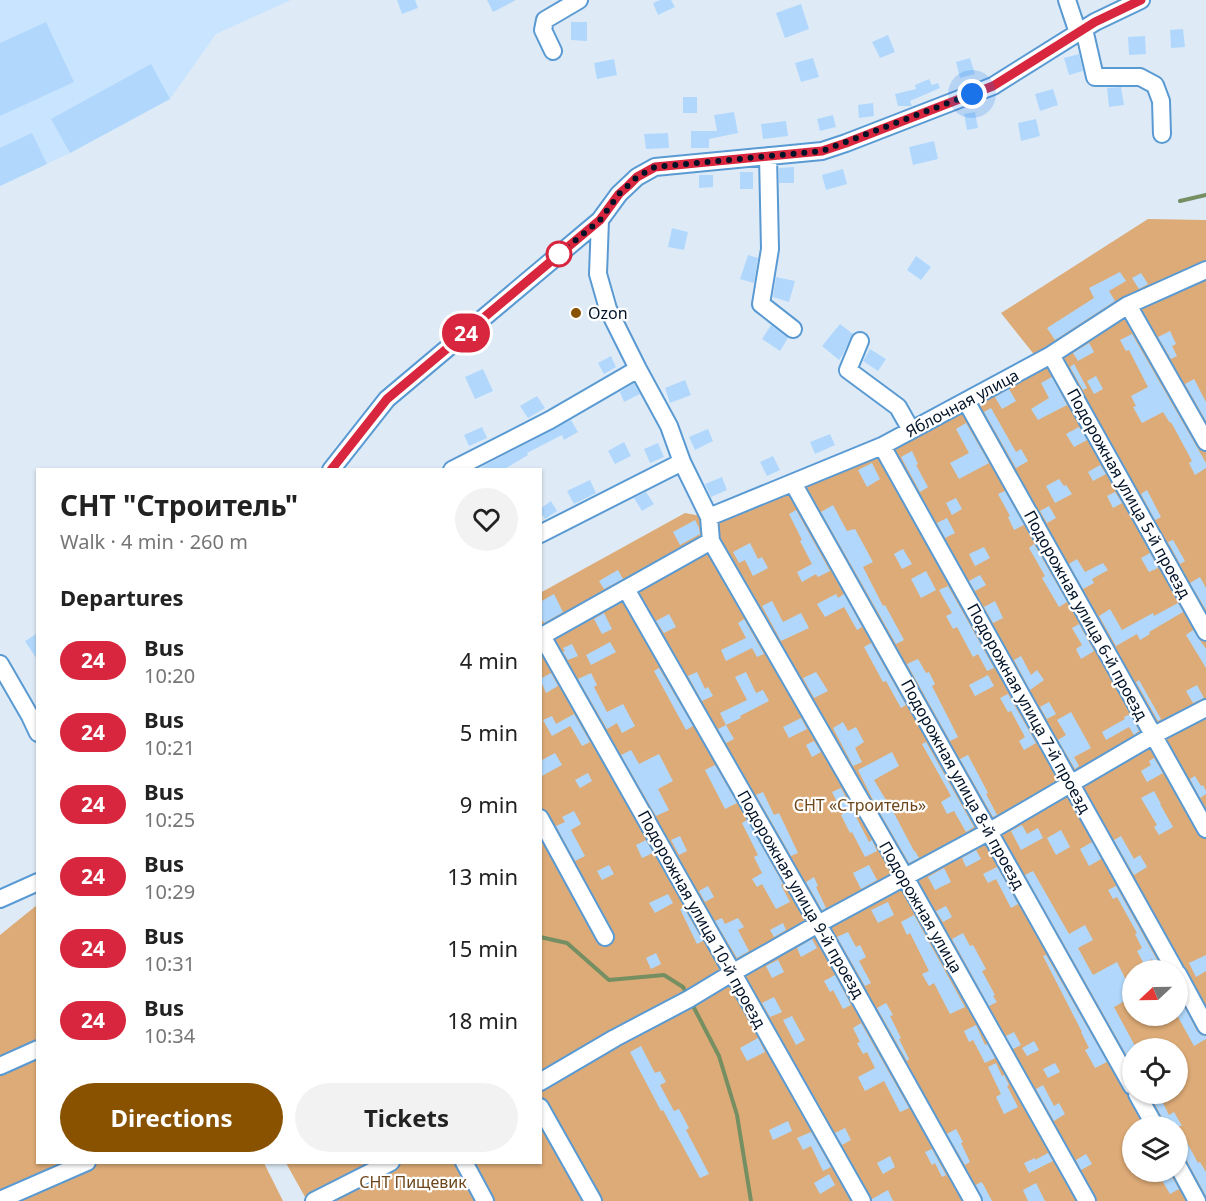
<!DOCTYPE html>
<meta charset="utf-8">
<style>
body{margin:0;font-family:"Noto Sans",sans-serif;background:#f2f2f2;color:#222;height:100vh;display:flex;flex-direction:column;font-size:22px;white-space:nowrap}
*{box-sizing:border-box;margin:0}
p{font-size:20px;color:#767676}
.icon{flex:none;width:33px;height:33px;fill:none;stroke:currentColor;stroke-width:2;stroke-linecap:round;stroke-linejoin:round}
.map{position:relative;flex:1;overflow:hidden}
.details{position:absolute;left:36px;top:468px;width:506px;height:696px;display:flex;flex-direction:column;background:#fff;border-radius:0px;box-shadow:0 2px 4px #0004}
.details>*{flex:none}
.badge{padding:0 12px;border-radius:20px;font-size:21px;line-height:39px}
.needle{width:39px;rotate:248deg}
.fabs{position:absolute;left:1122px;top:960px;display:grid;gap:12px}
.fabs a{display:grid;place-items:center;width:66px;height:66px;border-radius:50%;background:#fff;box-shadow:0 2px 4px #0004;font-size:30px}
.you{position:absolute;width:30px;height:30px;margin:-15px;border:4px solid #fff;border-radius:50%;background:#1a73e8;box-shadow:0 0 0 9px #1a73e833}
.map>.badge{position:absolute;translate:-50% -50%;box-shadow:0 0 0 3px #fff}
h2{padding:0 24px;font-size:22px;line-height:54px}
.round{display:grid;place-items:center;flex:none;width:63px;height:63px;border-radius:32px;background:#f2f2f2}
.summary{display:flex;align-items:center;justify-content:space-between;height:102px;padding:0 24px}
h1{font-size:28px;font-weight:700;line-height:45px}
.cta{display:flex;gap:12px;margin-top:auto;padding:12px 24px}
.cta a{flex:1;height:69px;border-radius:36px;background:#885200;color:#fff;font-size:24px;font-weight:700;line-height:69px;text-align:center}
.cta a+a{background:#f2f2f2;color:#222}
ul{padding:0;list-style:none}
li{display:flex;align-items:center;gap:18px;height:72px;padding:0 24px}
li div{flex:1}
li b{display:block;font-size:22px}
li em{font-style:normal}
li .badge{min-width:66px;font-weight:700;text-align:center}
.map>svg:first-child{display:block}
.built{fill:#c8e4ff}
.green{fill:#ddab77;fill-rule:evenodd}
.lines{fill:none;stroke-linecap:round;stroke-linejoin:round}
.stream{stroke:#758f63;stroke-width:4}
.building{fill:#b1d8fc}
.minor-casing{stroke:#5a9ad3;stroke-width:20}
.minor{stroke:#fff;stroke-width:16}
.line-casing{stroke:#fff;stroke-width:14}
.line{stroke:#d7263d;stroke-width:9}
.walk{stroke:#001227;stroke-width:6;stroke-dasharray:0 10.8}
.stop-dot{fill:#fff;stroke:#d7263d;stroke-width:3}
.poi-dot{fill:#885200;stroke:#fff;stroke-width:2}
.labels{text-anchor:middle;dominant-baseline:central;stroke-width:4.5;stroke-linejoin:round;paint-order:stroke}
.poi-label{font-size:16px;fill:#001227;stroke:#fff;text-anchor:start}
.street-label{font-size:16px;fill:#001227;stroke:#fff}
.park-label{font-size:16px;fill:#6d471b;stroke:#fff}
</style>
<div class="map">
<svg width="1206" height="1201" viewBox="0 0 1206 1201">
<rect width="100%" height="100%" fill="#deebf7"/>
<!-- built -->
<path class="built" d="M0 0H291L216 34 170 99 70 153 0 186Z"/>
<!-- green -->
<path class="green" d="M1148 219 1206 220V1201H488L465 1163 540 1162V593L685 513 717 519 1040 362 1001 313ZM1132 970H1178V1016H1132ZM1132 1048H1178V1094H1132ZM1132 1126H1178V1172H1132Z
M37 905 38 1162 264 1163 283 1201H0V935Z
M395 1162 454 1163 475 1201H330Z
M286 1163H378L305 1197Z"/>
<g class="lines">
<!-- stream -->
<path class="stream" d="M1180 201 1206 195
M540 937 567 943 609 980 664 975 683 987 688 996
M691 1002 719 1056 737 1115 751 1201"/>
</g>
<!-- building -->
<path class="building" d="M397 0H415L418 8 402 14Z
M487 0H516L493 12Z
M660 0H671L675 7 658 15 653 3Z
M801 4 809 29 785 38 776 13Z
M46 22 74 82 0 116V43Z
M571 22H587V41L571 40Z
M1183 29 1185 47 1171 48 1170 30Z
M888 35 895 52 880 58 872 42Z
M1145 36 1146 54 1129 55 1128 37Z
M1079 54 1083 71 1069 75 1064 58Z
M813 58 819 77 801 82 795 63Z
M970 58 975 74 960 78 956 62Z
M614 59 617 75 597 79 594 63Z
M151 64 170 99 70 153 51 119Z
M929 79 932 85 938 83 940 88 910 101 912 106H898L895 94 916 89 915 85Z
M1121 87 1124 105 1109 107 1107 88Z
M1053 89 1058 105 1040 111 1035 94Z
M683 97H697V113H683Z
M873 103 874 116 859 118 858 105Z
M734 112 738 133 709 139V148H691V131H717L714 115Z
M975 112 978 128 967 130 964 114Z
M833 115 836 127 820 131 817 119Z
M1036 119 1040 136 1021 141 1018 123Z
M786 121 788 136 763 139 761 124Z
M32 133 47 164 0 186V148Z
M668 133 669 148 646 149 644 134Z
M934 141 938 159 913 165 909 147Z
M794 167V183H779V168Z
M843 169 847 184 826 190 822 175Z
M740 172H753V189H740Z
M699 175H713V187L699 188Z
M672 228 688 232 684 250 668 247Z
M748 255 758 258 754 283 740 279Z
M916 256 931 267 921 280 907 270Z
M1120 272 1126 281 1109 291 1115 301 1055 340 1047 328 1094 298 1089 288Z
M1141 273 1148 284 1139 289 1132 278Z
M776 277 795 281 789 302 773 297Z
M840 324 853 334 843 354 839 360 822 346Z
M771 325 788 338 780 351 762 339Z
M1170 331 1176 344 1172 346 1177 356 1171 359 1158 337Z
M1132 334 1206 463V468L1195 475 1189 463 1192 461 1171 422 1170 423 1163 412 1142 423 1133 407 1136 406 1131 396 1148 387 1129 350 1126 351 1120 340Z
M1089 343 1094 352 1078 361 1073 353Z
M870 349 886 359 878 371 863 361Z
M611 356 616 367 604 374 598 363Z
M1074 364 1087 388 1083 390 1070 367Z
M483 369 493 391 475 399 465 377Z
M1096 376 1103 389 1094 394 1087 381Z
M1052 377 1067 405 1038 420 1031 409 1049 398 1041 383Z
M1194 379 1206 402V421L1185 384Z
M685 380 691 395 670 403 665 388Z
M634 383 640 394 624 402 620 392Z
M1009 389 1016 401 1002 409 995 397Z
M537 396 545 408 528 418 520 406Z
M991 408 1016 452 1021 449 1028 461 1016 468 984 412Z
M571 420 578 432 564 440 562 435 527 453 528 455 503 470H476Z
M966 423 989 463 959 479 950 463 969 453 956 429Z
M482 427 487 438 469 446 464 435Z
M1079 427 1087 440 1074 447 1066 434Z
M708 429 713 441 695 450 689 437Z
M830 434 835 445 815 454 810 442Z
M624 442 631 456 615 464 608 451Z
M658 443 664 457 650 463 644 449Z
M912 451 918 464 916 465 928 487 920 492 901 457Z
M773 456 780 470 767 476 760 462Z
M872 463 880 479 867 487 858 470Z
M1100 465 1106 474 1093 481 1088 472Z
M722 477 727 490 711 497 705 484Z
M1059 479 1064 486 1066 485 1072 494 1055 503 1046 486Z
M590 480 596 493 574 504 567 491Z
M1147 490 1161 517 1155 520 1141 494Z
M1005 491 1024 525 1014 530 1008 517 1010 516 998 494Z
M646 492 654 504 642 511 634 498Z
M1115 492 1122 503 1113 508 1107 496Z
M956 498 962 509 952 515 946 503Z
M551 501 557 511 545 519 540 512V509Z
M833 505 847 531 855 529 873 562 863 567 883 606 885 605 904 640 896 644 821 512Z
M1049 506 1056 518 1047 523 1040 511Z
M796 510 830 571 818 577 816 574 802 582 797 572 812 564 800 541 802 540 789 514Z
M947 518 955 533 945 538 937 523Z
M695 520 699 528 700 534 680 545 673 532Z
M1173 540 1185 561 1180 564 1168 542Z
M750 543 758 559 762 557 768 568 753 576 745 560 739 563 733 552Z
M1034 544 1067 602 1059 607 1042 578 1045 576 1029 548Z
M984 547 990 558 975 566 969 554Z
M903 549 912 564 902 569 894 554Z
M1150 553 1158 568 1149 572 1141 558Z
M1077 559 1085 572 1103 563 1108 570 1092 579 1094 583 1083 589 1069 564Z
M618 570 623 579 604 589 599 581Z
M926 571 936 590 921 598 911 579Z
M980 575 986 585 975 591 969 581Z
M1200 577 1206 588V610L1190 583Z
M948 586 994 668 987 671 978 654 973 657 957 627 953 629 946 616 952 613 939 590Z
M554 594 563 612 544 623 540 616V602Z
M836 594 838 598 844 594 862 627 857 630 844 607 825 617 817 604Z
M772 601 783 622 801 613 809 628 781 641 762 606Z
M995 601 1003 618 993 623 984 607Z
M1178 603 1183 612 1149 632 1150 634 1140 640 1137 634 1116 646 1099 616 1110 609 1122 630 1153 613 1154 616Z
M604 613 612 629 602 634 594 619Z
M669 614 676 627 664 633 656 621Z
M744 619 764 654 757 657 752 648 726 661 721 650 746 638 738 623Z
M1079 624 1094 651 1081 659 1076 649 1082 645 1072 628Z
M1193 630 1206 649V668L1186 635Z
M38 633V661L25 641Z
M610 642 616 652 591 665 586 655Z
M871 643 906 705 901 708 886 681 883 682 864 647Z
M572 644 578 656 568 660 563 652 565 651 563 648Z
M1021 656 1031 675 1037 670 1044 680 1030 690 1014 660Z
M918 659 926 673 929 672 935 684 932 686 958 737 950 741 907 664Z
M659 668 693 726 686 730 654 671Z
M697 672 705 689 708 687 713 696 702 701 688 676Z
M746 672 756 693 763 690 769 701 740 716 741 718 726 725 720 713 747 700 735 677Z
M816 672 828 691 814 698 803 678Z
M551 673 558 686 546 693 540 679Z
M591 673 597 685 594 687 607 712 623 704 635 726 622 733 617 723 607 729 578 679Z
M988 675 994 686 975 696 969 685Z
M1139 680 1161 719 1158 721 1136 682Z
M1197 685 1204 698 1193 703 1186 691Z
M1008 694 1036 743 1024 750 1019 741 1025 737 1011 711 1008 712 1000 698Z
M1049 702 1056 714 1047 719 1040 707Z
M1071 712 1091 748 1074 757 1079 766 1075 769 1058 740 1066 735 1057 720Z
M574 714 590 742 582 746 571 727 570 726 552 736 543 720 552 716 556 724Z
M1130 714 1139 731 1134 735 1129 727 1106 740 1102 732 1125 719 1124 717Z
M801 718 807 729 789 738 783 727Z
M843 722 848 731 856 727 864 742 855 748 862 762 853 766 833 728Z
M726 725 734 739 726 743 718 729Z
M814 741 821 752 812 757 806 745Z
M926 742 974 827 966 832 954 811 947 814 941 802 951 796 922 744Z
M631 750 639 764 659 754 673 781 658 789 669 810 656 816 621 755Z
M892 752 899 766 874 780 886 800H887L914 851H915L919 858 909 863 876 806 858 770Z
M555 753 562 765 540 777V761Z
M968 755 988 793 986 794 997 815 993 817 960 759Z
M1154 758 1163 773 1147 782 1141 771 1151 765 1149 761Z
M715 765 737 803 725 809 705 770Z
M588 773 592 781 580 788 575 780Z
M1195 776 1201 786 1203 785 1206 791V794L1200 798 1190 779Z
M841 788 869 842 872 840 877 851 865 857 852 832 850 833 841 815 843 814 832 792Z
M1154 791 1161 804H1160L1173 827 1159 835 1154 827 1157 825 1141 798Z
M763 792 774 815 779 813 798 853 791 856 756 795Z
M574 811 581 824 571 830 585 856 575 861 556 826 565 822 562 817Z
M747 820 783 884 781 885 790 902 776 909 762 884 757 887 752 879 762 873 754 857 758 855 742 823Z
M1022 825 1027 834 1038 828 1043 838 1021 850 1011 831Z
M1061 830 1070 847 1056 855 1047 838Z
M680 836 687 851 679 855 671 840Z
M1121 836 1134 859 1140 855 1147 867 1134 875 1114 840Z
M646 840 653 853 642 858 636 845Z
M1092 842 1101 859 1089 866 1080 849Z
M976 850 981 859 966 867 962 858Z
M609 865 614 874 602 880 597 871Z
M869 865 877 880 861 889 853 873Z
M997 867 1018 904 1011 908 996 879 988 883 983 874Z
M944 868 951 882 935 890 928 877Z
M1033 871 1069 934 1085 925 1093 940 1078 948 1093 975 1117 962 1132 992V997L1114 1007 1135 1046 1132 1047V1065L1025 875Z
M814 877 818 886 816 887 826 908 822 910 806 882Z
M708 886 714 897 705 902 699 891Z
M1116 886 1162 969 1160 970H1158L1152 959 1144 964 1137 951 1142 948 1135 934 1137 933 1117 897 1113 899 1108 890Z
M668 894 673 903 655 913 649 903Z
M888 902 894 915 878 923 871 910Z
M946 906 952 917 943 922 936 911Z
M684 908 703 941 697 944 680 909Z
M914 915 965 1007 950 1014 934 983 929 986 922 974 929 971 910 933 907 935 901 922Z
M722 918 725 924 738 918 744 927 738 930 749 951 737 958 715 921Z
M783 923 786 930 774 937 770 930Z
M848 932 856 947 860 945 866 957 859 961 871 983 865 986 837 937Z
M963 933 970 946 973 945 986 969 982 971 995 995 993 996 997 1002 989 1006 952 939Z
M812 939 817 948 801 957 797 948Z
M656 953 661 964 651 969 646 958Z
M1046 955 1107 1062 1095 1068 1085 1050 1089 1048 1081 1032H1082L1043 956Z
M1206 955V971L1196 977 1189 963Z
M778 960 784 972 772 978 766 966Z
M835 975 851 1005 843 1009 833 990 830 992 824 981Z
M1178 995 1197 1031 1201 1035 1206 1036V1039L1194 1046 1178 1017Z
M774 997 782 1012 770 1017 762 1003Z
M886 1003 893 1015 890 1016 901 1038 899 1039 909 1059 907 1061 877 1008Z
M792 1016 805 1040 796 1045 783 1020Z
M861 1023 909 1108 900 1112 884 1081 865 1091 858 1077 875 1068 867 1052 863 1054 857 1043 860 1042 853 1028Z
M976 1025 985 1045 987 1044 995 1058 985 1063 973 1040 969 1042 964 1031Z
M1014 1032 1021 1045 1013 1049 1006 1036Z
M758 1038 765 1052 747 1061 740 1048Z
M1034 1041 1039 1050 1027 1056 1022 1048Z
M641 1046 655 1073 660 1071 666 1082 660 1085 674 1111 679 1109 689 1128 686 1130 709 1174 700 1178 663 1110 661 1111 630 1052Z
M996 1063 1002 1076 1004 1075 1009 1085 1007 1086 1018 1107 1004 1114 996 1097 1001 1094 988 1067Z
M1055 1063 1060 1072 1048 1078 1043 1069Z
M1043 1085 1054 1106 1059 1103 1065 1114 1054 1121 1036 1089Z
M1149 1094H1172L1161 1099 1169 1115 1174 1112 1182 1126H1165L1164 1121Z
M788 1121 792 1131 773 1140 769 1130Z
M845 1128 851 1140 842 1145 835 1133Z
M956 1129 963 1142 961 1143 970 1162 965 1165 947 1134Z
M811 1132 831 1167 823 1171 811 1146 803 1150 797 1138Z
M1185 1139 1198 1163 1200 1162 1206 1172V1196L1187 1161 1183 1157 1178 1146V1143Z
M932 1149 946 1175 942 1177 935 1163 932 1165 925 1152Z
M1048 1153 1053 1161 1029 1173 1024 1163 1035 1158V1160Z
M1086 1154 1092 1164 1081 1170 1076 1160Z
M890 1156 895 1167 883 1174 877 1163Z
M1157 1172H1169L1179 1189 1170 1194Z
M829 1174 835 1185 820 1194 814 1183Z
M981 1182 983 1184 992 1201H983L976 1185Z
M1036 1183 1045 1201H1028L1023 1190Z
M888 1190 893 1201H872V1199Z"/>
<g class="lines">
<defs>
<path id="minor" d="M1067 0 1078 33
M1084 29 1095 77H1140L1155 85 1161 101 1162 134
M553 51 543 30 545 20 579 0
M768 156 770 249 761 304 793 329
M600 220 598 274 608 309 638 369 669 426 682 462 709 517 711 541 905 877 1087 1201
M1128 305 1206 442
M860 341 848 370 898 407 911 430
M1051 355 1206 632
M966 401 1206 829
M882 446 1175 970
M331 470 387 399 600 220 619 194 637 177 655 167 822 151 846 143 993 86 1095 22 1141 0
M452 470 550 420 638 369
M793 483 1132 1086
M709 517 882 446 1051 355 1128 305 1206 270
M540 534 682 462
M626 589 818 924 973 1201
M542 636 862 1201
M540 637 711 541
M0 664 30 716 38 733
M540 818 605 937
M0 899 38 882
M1178 974 1206 1026
M0 1066 38 1049
M540 1082 615 1038 689 999 732 973 818 924 990 831 1154 735 1206 708
M1137 1094 1155 1126
M540 1107 593 1201
M464 1162 485 1201
M1178 1166 1197 1201
M0 1200 87 1162
M314 1201 391 1162"/>
</defs>
<!-- minor casing -->
<use href="#minor" class="minor-casing"/>
<!-- minor -->
<use href="#minor" class="minor"/>
</g>
<g class="lines">
<defs>
<path id="line" d="M331 470 387 399 600 220 619 194 628 186 637 177 655 167 822 151 846 143 993 86 1095 22 1141 0"/>
</defs>
<!-- line casing -->
<use href="#line" class="line-casing"/>
<!-- line -->
<use href="#line" class="line"/>
<!-- walk -->
<path class="walk" d="M559 254 600 220 619 194 637 177 655 167 822 151 972 94"/>
</g>
<!-- markers -->
<circle class="stop-dot" cx="559" cy="254" r="12"/>
<circle class="poi-dot" cx="576" cy="313" r="6"/>
<g class="labels">
<!-- poi labels -->
<g class="poi-label">
<text x="588" y="313">Ozon</text>
</g>
<!-- street labels -->
<g class="street-label">
<text transform="translate(962 403) rotate(-28)">Яблочная улица</text>
<text transform="translate(1129 493) rotate(61)">Подорожная улица 5-й проезд</text>
<text transform="translate(1086 615) rotate(61)">Подорожная улица 6-й проезд</text>
<text transform="translate(1029 708) rotate(61)">Подорожная улица 7-й проезд</text>
<text transform="translate(963 784) rotate(61)">Подорожная улица 8-й проезд</text>
<text transform="translate(801 894) rotate(60)">Подорожная улица 9-й проезд</text>
<text transform="translate(921 907) rotate(60)">Подорожная улица</text>
<text transform="translate(702 919) rotate(61)">Подорожная улица 10-й проезд</text>
</g>
<!-- park labels -->
<g class="park-label">
<text x="860" y="805">СНТ «Строитель»</text>
<text x="413" y="1182">СНТ Пищевик</text>
</g>
</g>
</svg>
<div class="fabs">
<a><svg class="needle" viewBox="-14 -14 28 28"><path d="M0-13l5 13h-10z" fill="#e53935"/><path d="M0 13l5-13h-10z" fill="#767676"/></svg></a>
<a><svg class="icon" aria-label="locate" viewBox="0 0 24 24"><circle cx="12" cy="12" r="6"/><path d="M12 2v4M12 18v4M2 12h4M18 12h4"/></svg></a>
<a><svg class="icon" aria-label="layers" viewBox="0 0 24 24"><path d="M12 4l9 5-9 5-9-5zM3 14l9 5 9-5"/></svg></a>
</div>
<div class="you" style="left:972px;top:94px"></div>
<b class="badge" style="left:466px;top:333px;background:#d7263d;color:#fff">24</b>
<section class="details">
<div class="summary"><div><h1>СНТ &quot;Строитель&quot;</h1><p>Walk · 4 min · 260 m</p></div><a class="round"><svg class="icon" aria-label="heart" viewBox="0 0 24 24"><path d="M12 20l-8-8c-3-5 5-10 8-4 3-6 11-1 8 4z"/></svg></a></div>
<h2>Departures</h2>
<ul>
<li><span class="badge" style="background:#d7263d;color:#fff">24</span><div><b>Bus</b><p>10:20</p></div><em>4 min</em></li>
<li><span class="badge" style="background:#d7263d;color:#fff">24</span><div><b>Bus</b><p>10:21</p></div><em>5 min</em></li>
<li><span class="badge" style="background:#d7263d;color:#fff">24</span><div><b>Bus</b><p>10:25</p></div><em>9 min</em></li>
<li><span class="badge" style="background:#d7263d;color:#fff">24</span><div><b>Bus</b><p>10:29</p></div><em>13 min</em></li>
<li><span class="badge" style="background:#d7263d;color:#fff">24</span><div><b>Bus</b><p>10:31</p></div><em>15 min</em></li>
<li><span class="badge" style="background:#d7263d;color:#fff">24</span><div><b>Bus</b><p>10:34</p></div><em>18 min</em></li>
</ul>
<div class="cta"><a>Directions</a><a>Tickets</a></div>
</section>
</div>
